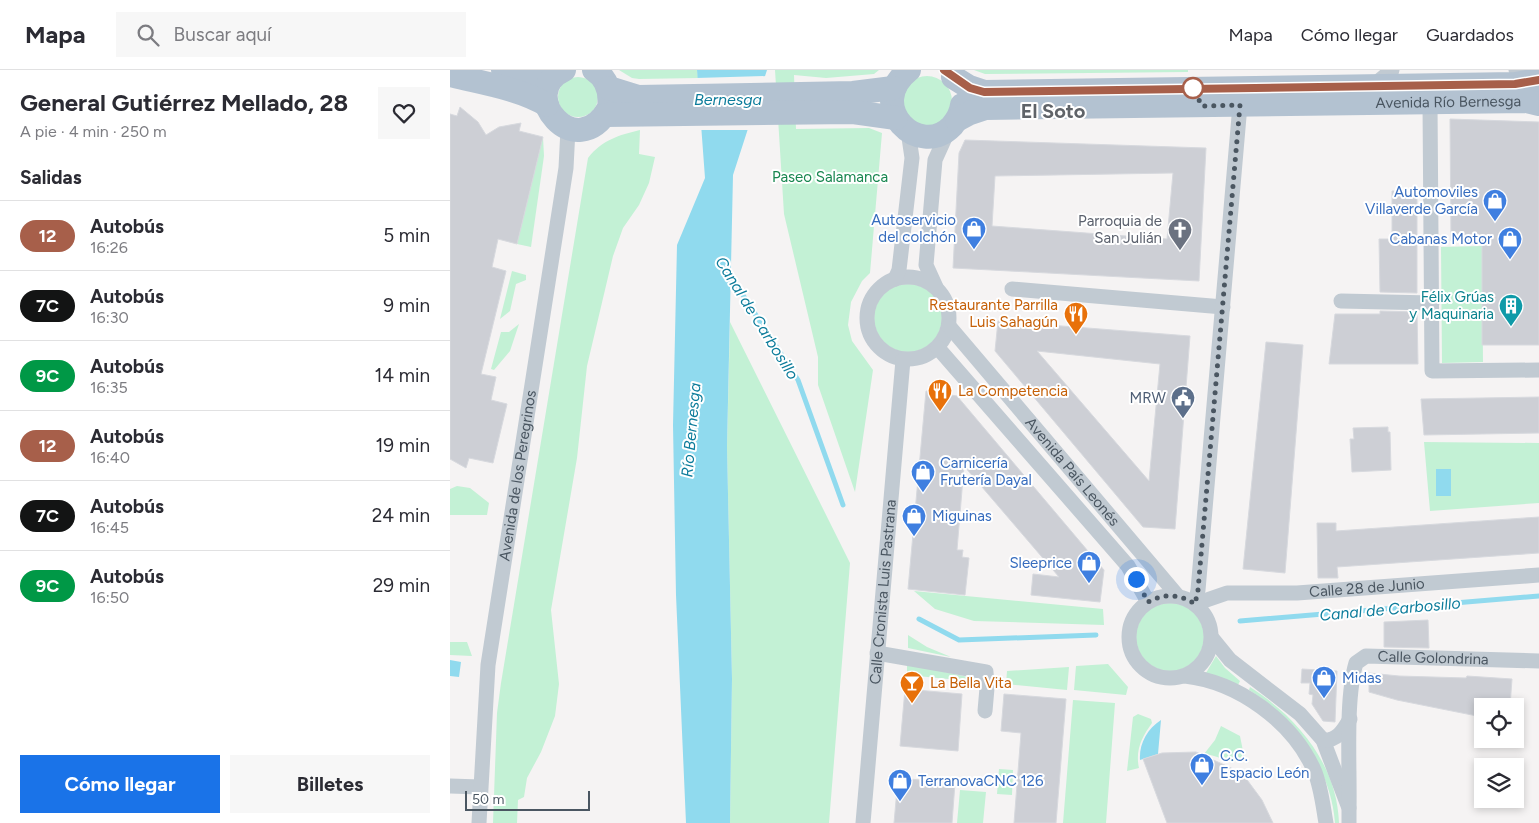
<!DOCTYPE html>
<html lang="es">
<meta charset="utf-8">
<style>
body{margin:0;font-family:Figtree,sans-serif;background:#f7f7f7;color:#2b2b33;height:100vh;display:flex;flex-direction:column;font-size:19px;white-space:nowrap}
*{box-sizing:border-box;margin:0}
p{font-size:16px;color:#7c7c81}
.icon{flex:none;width:28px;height:28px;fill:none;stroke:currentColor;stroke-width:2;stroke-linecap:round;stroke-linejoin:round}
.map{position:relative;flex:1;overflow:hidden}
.panel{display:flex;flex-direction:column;background:#fff;width:450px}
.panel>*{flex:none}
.badge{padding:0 10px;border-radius:16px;font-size:18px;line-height:32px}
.fabs{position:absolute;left:1024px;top:628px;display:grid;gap:10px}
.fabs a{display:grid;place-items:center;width:50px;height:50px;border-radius:0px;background:#fff;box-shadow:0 2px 8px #0003;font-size:25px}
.scale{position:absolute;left:15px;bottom:12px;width:125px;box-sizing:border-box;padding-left:5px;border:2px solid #4a5661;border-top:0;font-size:14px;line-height:18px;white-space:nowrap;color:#4a5661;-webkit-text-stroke:4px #fff;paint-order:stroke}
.you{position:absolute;width:25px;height:25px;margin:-12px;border:4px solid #fff;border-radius:50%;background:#1a73e8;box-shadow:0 0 0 8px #1a73e833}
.map>.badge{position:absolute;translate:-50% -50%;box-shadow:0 0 0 2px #fff}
h2{padding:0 20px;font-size:19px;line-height:45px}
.round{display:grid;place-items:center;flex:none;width:52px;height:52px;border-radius:0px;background:#f7f7f7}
.summary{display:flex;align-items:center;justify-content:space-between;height:85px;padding:0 20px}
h1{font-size:24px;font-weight:700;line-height:38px}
.cta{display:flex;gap:10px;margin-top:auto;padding:10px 20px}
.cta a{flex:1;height:58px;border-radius:0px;background:#1a73e8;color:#fff;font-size:20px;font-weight:700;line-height:58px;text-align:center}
.cta a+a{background:#f7f7f7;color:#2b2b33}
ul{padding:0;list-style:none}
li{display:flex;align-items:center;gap:15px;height:70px;padding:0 20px;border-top:1px solid #e1e1e2}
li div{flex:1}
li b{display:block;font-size:19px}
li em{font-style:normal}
li .badge{min-width:55px;font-weight:700;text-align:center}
header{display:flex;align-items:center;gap:30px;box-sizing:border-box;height:70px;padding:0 25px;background:#fff;border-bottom:1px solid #e1e1e2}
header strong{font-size:24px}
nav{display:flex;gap:28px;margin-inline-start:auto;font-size:18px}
.search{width:350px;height:45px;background:#f7f7f7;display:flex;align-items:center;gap:12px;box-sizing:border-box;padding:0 18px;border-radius:0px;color:#7c7c81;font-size:19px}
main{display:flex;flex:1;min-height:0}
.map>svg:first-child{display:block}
.green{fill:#c3f1d5}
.water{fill:#90daee}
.pier{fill:#f5f3f3}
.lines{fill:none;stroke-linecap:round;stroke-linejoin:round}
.stream{stroke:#90daee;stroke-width:5}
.building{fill:#cdcfd5;stroke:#d7d9de;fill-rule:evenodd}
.street{stroke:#c1cad2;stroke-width:15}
.primary{stroke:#b3c2d1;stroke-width:24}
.line-casing{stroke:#fff;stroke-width:11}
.line{stroke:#a75f4a;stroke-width:8}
.walk{stroke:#4a5661;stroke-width:5;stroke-dasharray:0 9}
.stop-dot{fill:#fff;stroke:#a75f4a;stroke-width:2.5}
.labels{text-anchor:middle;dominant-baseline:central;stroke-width:4;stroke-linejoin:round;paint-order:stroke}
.street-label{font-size:15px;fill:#4a5661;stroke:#fff}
.park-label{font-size:15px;fill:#17864f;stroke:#fff}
.shop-label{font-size:15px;fill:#366cbe;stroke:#fff;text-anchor:start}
.worship-label{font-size:15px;fill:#5b616d;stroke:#fff;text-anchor:end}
.culture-label{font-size:15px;fill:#0d838f;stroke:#fff;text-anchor:end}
.food-label{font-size:15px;fill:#c56008;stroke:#fff;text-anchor:start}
.service-label{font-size:15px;fill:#4e5e75;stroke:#fff;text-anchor:end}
.water-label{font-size:16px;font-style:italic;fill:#0c7c9b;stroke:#fff}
.district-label{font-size:20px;font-weight:bold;fill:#5f6368;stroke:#fff}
</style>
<header>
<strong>Mapa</strong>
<div class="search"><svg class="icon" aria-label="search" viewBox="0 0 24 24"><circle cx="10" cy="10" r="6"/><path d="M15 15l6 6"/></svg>Buscar aquí</div>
<nav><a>Mapa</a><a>Cómo llegar</a><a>Guardados</a></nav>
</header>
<main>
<section class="panel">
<div class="summary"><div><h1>General Gutiérrez Mellado, 28</h1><p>A pie · 4 min · 250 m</p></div><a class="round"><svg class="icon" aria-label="heart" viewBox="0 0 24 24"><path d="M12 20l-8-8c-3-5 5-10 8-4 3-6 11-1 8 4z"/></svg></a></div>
<h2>Salidas</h2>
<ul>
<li><span class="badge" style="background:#a75f4a;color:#fff">12</span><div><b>Autobús</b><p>16:26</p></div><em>5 min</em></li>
<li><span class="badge" style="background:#131414;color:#fff">7C</span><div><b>Autobús</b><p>16:30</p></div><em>9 min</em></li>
<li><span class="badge" style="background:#009846;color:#fff">9C</span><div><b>Autobús</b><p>16:35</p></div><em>14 min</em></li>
<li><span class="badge" style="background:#a75f4a;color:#fff">12</span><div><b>Autobús</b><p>16:40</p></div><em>19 min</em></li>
<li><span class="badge" style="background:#131414;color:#fff">7C</span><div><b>Autobús</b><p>16:45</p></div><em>24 min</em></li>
<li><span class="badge" style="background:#009846;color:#fff">9C</span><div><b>Autobús</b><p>16:50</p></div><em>29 min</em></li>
</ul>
<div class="cta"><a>Cómo llegar</a><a>Billetes</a></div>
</section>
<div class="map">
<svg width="1089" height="753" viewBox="0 0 1089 753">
<rect width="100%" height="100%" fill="#f5f3f3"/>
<!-- green -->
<path class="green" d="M169 0H247L248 8 189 9 182 8Z
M325 0H429L424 4 376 8 344 5 346 59 419 58 432 63 420 203 412 211 401 232 398 255 402 271 423 300 405 422 368 315V287L334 144Z
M524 0H738V2L535 4Z
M452 31a25 25 0 1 1 50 0a25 25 0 1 1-50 0Z
M108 27a20 20 0 1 1 40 0a20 20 0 1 1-40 0Z
M190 60 189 84 205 87 199 113 189 135 173 158 163 186 137 296 127 388 101 540 109 614 105 646 91 682 77 708 74 727 68 730 67 753H43L47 643 51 613 138 88C152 70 169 65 190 60Z
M93 67 94 86 81 177 67 174Z
M1032 176 1033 292 992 293 991 177Z
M62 201 76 205V210L66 214 60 241 50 249Z
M424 248a34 34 0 1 1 68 0a34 34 0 1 1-68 0Z
M280 252 400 493 379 753H280L282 609 277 377Z
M69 254 60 281 44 300 41 299 51 262H59Z
M974 372 1089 373V433L980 441Z
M7 416 20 418 39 433 37 445H0V419Z
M464 521 653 539 654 555 524 551 485 539Z
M686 567a34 34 0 1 1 68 0a34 34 0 1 1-68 0Z
M458 565 477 577 501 587 458 578Z
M0 572H17L22 586 0 585Z
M766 586 775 598 790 611 788 615 756 603Z
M457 594 528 609 529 612 457 605Z
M658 594 678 617 676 625 624 620 626 596Z
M619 597 617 620 556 614 557 601Z
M800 617C847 647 887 694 889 753H885C881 698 844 648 799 620Z
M623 630 665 633 656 753H613Z
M688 644 701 649 702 653C692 667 685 680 689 698L677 701 683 647Z
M771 656 790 666 794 686 792 691C782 694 766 685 754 684L765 670Z
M549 699 563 700 562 725 547 724Z
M510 720 536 722 533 753H507Z"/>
<!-- water -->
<path class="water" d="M247 0H317L283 105 277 377 282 609 280 753H236L226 525 223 355 227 175 255 108Z
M986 399H1001V426H986Z
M0 590 11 592 9 607 0 606Z
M711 650 708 684 690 690C689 674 697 659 711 650Z"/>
<!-- pier -->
<path class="pier" d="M318 6 300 60H249L246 8Z"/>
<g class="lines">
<!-- stream -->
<path class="stream" d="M278 202 348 310 393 435
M469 549 509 570 646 565
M790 551 1089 526"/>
</g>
<!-- building -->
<path class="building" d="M10 37 28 52 36 65 49 57 71 53 69 61 93 67 67 174 48 169 42 197 56 201 31 304 46 307 41 330 57 334 43 393 19 388 16 398 0 389V44L7 46Z
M1000 49 1089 52V275H1032V171H1001Z
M515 70 756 78 749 211 503 198 509 83ZM723 103 717 169 542 156 545 106Z
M942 121H967V223L930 222 929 169H942Z
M930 241 967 242 968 294H879L885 244H930Z
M548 251 740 266 725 459 693 457 545 281ZM587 281 710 294 699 411Z
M816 272 853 275 835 503 793 499Z
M476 321 507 326 654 500 650 532 581 525 583 504 609 507 514 396 507 480H513L512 487 519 488 515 525 458 519Z
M1089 327V363L974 365 971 329Z
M938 357V362H940L941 400 902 402 900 369H904L903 358Z
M1089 447V483L887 497 888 508H868L867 453H886V461Z
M978 550 979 578 934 577V552Z
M852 599 887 601 885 652 873 651 862 634 863 625 859 624 860 613H851Z
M919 603 949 606 1016 608 1017 606 1062 609 1060 636H1032V647L947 630 919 622Z
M455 619 512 624 508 681 450 676Z
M554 624 616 629 606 753H564L571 663 551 661Z
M746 682 792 703 812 730 823 753H717L693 689 712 683Z
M448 708 505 713 502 753H444Z"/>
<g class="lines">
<!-- street -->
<g class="street">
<path d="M1066 0 1089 4"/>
<path d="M924 15 942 0"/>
<path d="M980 34 982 301 1089 300"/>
<circle cx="458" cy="248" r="41"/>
<path d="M445 209 449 200 462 88 458 61"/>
<path d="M486 217 476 195 485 90 499 59"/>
<path d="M562 219 773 237"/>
<path d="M891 231 982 233"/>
<path id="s1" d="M499 256 727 525"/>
<path d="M488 278 678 496 698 532"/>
<circle cx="720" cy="567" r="41"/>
<path d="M745 534 748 520 790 35"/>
<path id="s2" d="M745 534 777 523H847L1089 505"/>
<path d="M762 568 780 590 850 644 873 670 899 738V753"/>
<path d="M427 583 536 602 537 618 535 641"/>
<path d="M735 606C788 612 842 651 864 700 871 716 873 736 876 753"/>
<path d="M873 670C887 671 893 661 900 649"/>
<path d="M0 716 30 717"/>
<path id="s3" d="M899 738C900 697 895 630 906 593L916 586 1089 591"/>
<path id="s4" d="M29 753 38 595 116 98 118 59"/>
<path id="s5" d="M413 753 453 290"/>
</g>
<!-- primary -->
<g class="primary">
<path d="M53 0 101 9"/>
<path d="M114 0C65 23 126 96 159 38 161 23 158 9 144 0"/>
<path d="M459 0C414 36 469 90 502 56 507 50 511 43 512 35"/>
<path d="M0 5C32 13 68 18 97 35"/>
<path d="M503 7 519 17 534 22 1065 14 1089 10"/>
<path d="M159 18 188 27 403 23 443 18"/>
<path d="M155 45 403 42 446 48"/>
<path id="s6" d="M507 50 520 43 535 38 1076 31 1089 34"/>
</g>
</g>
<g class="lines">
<defs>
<path id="line" d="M494 0 520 18 534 22 1065 14 1089 10"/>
</defs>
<!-- line casing -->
<use href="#line" class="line-casing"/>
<!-- line -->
<use href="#line" class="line"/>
<!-- walk -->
<path class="walk" d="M686 509 698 532C715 523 729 524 745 534L748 520 790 35 752 36 743 18"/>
</g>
<!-- icons -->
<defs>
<symbol id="shop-pin" viewBox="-11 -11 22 30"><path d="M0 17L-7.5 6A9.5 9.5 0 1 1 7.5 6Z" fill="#3f7fe0" stroke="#fff"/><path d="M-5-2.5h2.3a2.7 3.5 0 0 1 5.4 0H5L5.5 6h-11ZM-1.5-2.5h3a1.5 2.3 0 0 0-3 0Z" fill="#fff"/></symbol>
<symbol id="church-pin" viewBox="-11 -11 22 30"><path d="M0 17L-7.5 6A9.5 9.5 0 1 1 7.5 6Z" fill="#6b7280" stroke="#fff"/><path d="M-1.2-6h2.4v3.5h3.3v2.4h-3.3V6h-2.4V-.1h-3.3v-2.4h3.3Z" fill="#fff"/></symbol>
<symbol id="building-pin" viewBox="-11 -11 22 30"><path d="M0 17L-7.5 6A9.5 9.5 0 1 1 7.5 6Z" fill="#0f9aa8" stroke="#fff"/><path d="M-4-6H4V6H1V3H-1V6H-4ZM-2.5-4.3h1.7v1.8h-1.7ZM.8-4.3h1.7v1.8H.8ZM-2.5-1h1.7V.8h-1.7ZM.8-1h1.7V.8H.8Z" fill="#fff"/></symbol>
<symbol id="restaurant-pin" viewBox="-11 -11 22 30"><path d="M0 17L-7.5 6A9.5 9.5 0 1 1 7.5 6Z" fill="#e8710a" stroke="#fff"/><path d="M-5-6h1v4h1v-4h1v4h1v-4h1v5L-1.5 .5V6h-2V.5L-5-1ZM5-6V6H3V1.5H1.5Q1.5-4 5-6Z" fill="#fff"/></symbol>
<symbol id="civic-pin" viewBox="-11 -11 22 30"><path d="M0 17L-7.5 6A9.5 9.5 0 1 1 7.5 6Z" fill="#5c6f8a" stroke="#fff"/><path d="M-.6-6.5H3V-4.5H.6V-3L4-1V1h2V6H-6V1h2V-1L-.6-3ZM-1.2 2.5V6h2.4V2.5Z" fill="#fff"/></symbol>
<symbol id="bar-pin" viewBox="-11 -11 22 30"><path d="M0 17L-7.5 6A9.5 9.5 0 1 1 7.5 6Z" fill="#e8710a" stroke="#fff"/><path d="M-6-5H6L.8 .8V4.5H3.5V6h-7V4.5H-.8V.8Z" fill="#fff"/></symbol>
</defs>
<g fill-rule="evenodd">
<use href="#shop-pin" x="1031" y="117" width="28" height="38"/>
<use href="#shop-pin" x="510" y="145" width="28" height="38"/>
<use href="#church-pin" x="716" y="146" width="28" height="38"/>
<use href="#shop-pin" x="1046" y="155" width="28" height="38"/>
<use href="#building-pin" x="1047" y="222" width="28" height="38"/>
<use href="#restaurant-pin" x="612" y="230" width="28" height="38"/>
<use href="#restaurant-pin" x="476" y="307" width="28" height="38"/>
<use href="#civic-pin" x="719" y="314" width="28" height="38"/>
<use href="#shop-pin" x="459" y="388" width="28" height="38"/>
<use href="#shop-pin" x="450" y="432" width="28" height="38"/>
<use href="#shop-pin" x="625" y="479" width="28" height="38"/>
<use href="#shop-pin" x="860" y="594" width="28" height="38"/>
<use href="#bar-pin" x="448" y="599" width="28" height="38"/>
<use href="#shop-pin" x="738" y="681" width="28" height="38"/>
<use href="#shop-pin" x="436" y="697" width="28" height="38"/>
</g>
<!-- markers -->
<circle class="stop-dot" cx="743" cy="18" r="10"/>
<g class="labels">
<!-- street labels -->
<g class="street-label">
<text stroke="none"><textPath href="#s6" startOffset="494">Avenida Río Bernesga</textPath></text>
<text stroke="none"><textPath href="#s1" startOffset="191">Avenida País Leonés</textPath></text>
<text stroke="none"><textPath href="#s4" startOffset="350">Avenida de los Peregrinos</textPath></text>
<text stroke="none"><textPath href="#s2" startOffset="174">Calle 28 de Junio</textPath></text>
<text stroke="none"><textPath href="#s5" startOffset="232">Calle Cronista Luis Pastrana</textPath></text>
<text stroke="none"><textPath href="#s3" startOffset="225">Calle Golondrina</textPath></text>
</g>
<!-- park labels -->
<g class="park-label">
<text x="380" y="107">Paseo Salamanca</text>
</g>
<!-- shop labels -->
<g class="shop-label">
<text x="1028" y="122" text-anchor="end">Automoviles<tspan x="1028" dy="17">Villaverde García</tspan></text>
<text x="506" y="150" text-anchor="end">Autoservicio<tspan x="506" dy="17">del colchón</tspan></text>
<text x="1042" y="169" text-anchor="end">Cabanas Motor</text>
<text x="490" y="393">Carnicería<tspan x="490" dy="17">Frutería Dayal</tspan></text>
<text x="482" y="446">Miguinas</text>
<text x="622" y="493" text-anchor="end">Sleeprice</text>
<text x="892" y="608">Midas</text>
<text x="770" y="686">C.C.<tspan x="770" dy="17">Espacio León</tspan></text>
<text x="468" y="711">TerranovaCNC 126</text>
</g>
<!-- worship labels -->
<g class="worship-label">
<text x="712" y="151">Parroquia de<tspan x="712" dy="17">San Julián</tspan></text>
</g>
<!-- culture labels -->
<g class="culture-label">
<text x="1044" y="227">Félix Grúas<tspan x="1044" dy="17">y Maquinaria</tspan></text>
</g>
<!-- food labels -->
<g class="food-label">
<text x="608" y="235" text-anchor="end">Restaurante Parrilla<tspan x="608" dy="17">Luis Sahagún</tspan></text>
<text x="508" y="321">La Competencia</text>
<text x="480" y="613">La Bella Vita</text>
</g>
<!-- service labels -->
<g class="service-label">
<text x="716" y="328">MRW</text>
</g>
<!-- water labels -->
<g class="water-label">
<text x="278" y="29">Bernesga</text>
<text transform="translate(307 248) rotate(58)">Canal de Carbosillo</text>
<text transform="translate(241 360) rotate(-85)">Río Bernesga</text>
<text transform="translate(940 539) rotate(-5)">Canal de Carbosillo</text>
</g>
<!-- district labels -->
<g class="district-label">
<text x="603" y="41">El Soto</text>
</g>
</g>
</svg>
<div class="fabs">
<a><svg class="icon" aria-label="locate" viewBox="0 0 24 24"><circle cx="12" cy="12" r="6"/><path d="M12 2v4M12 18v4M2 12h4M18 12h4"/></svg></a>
<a><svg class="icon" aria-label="layers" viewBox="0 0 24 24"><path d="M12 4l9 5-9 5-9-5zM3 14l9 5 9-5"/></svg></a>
</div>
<div class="scale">50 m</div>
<div class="you" style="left:686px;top:509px"></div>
</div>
</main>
